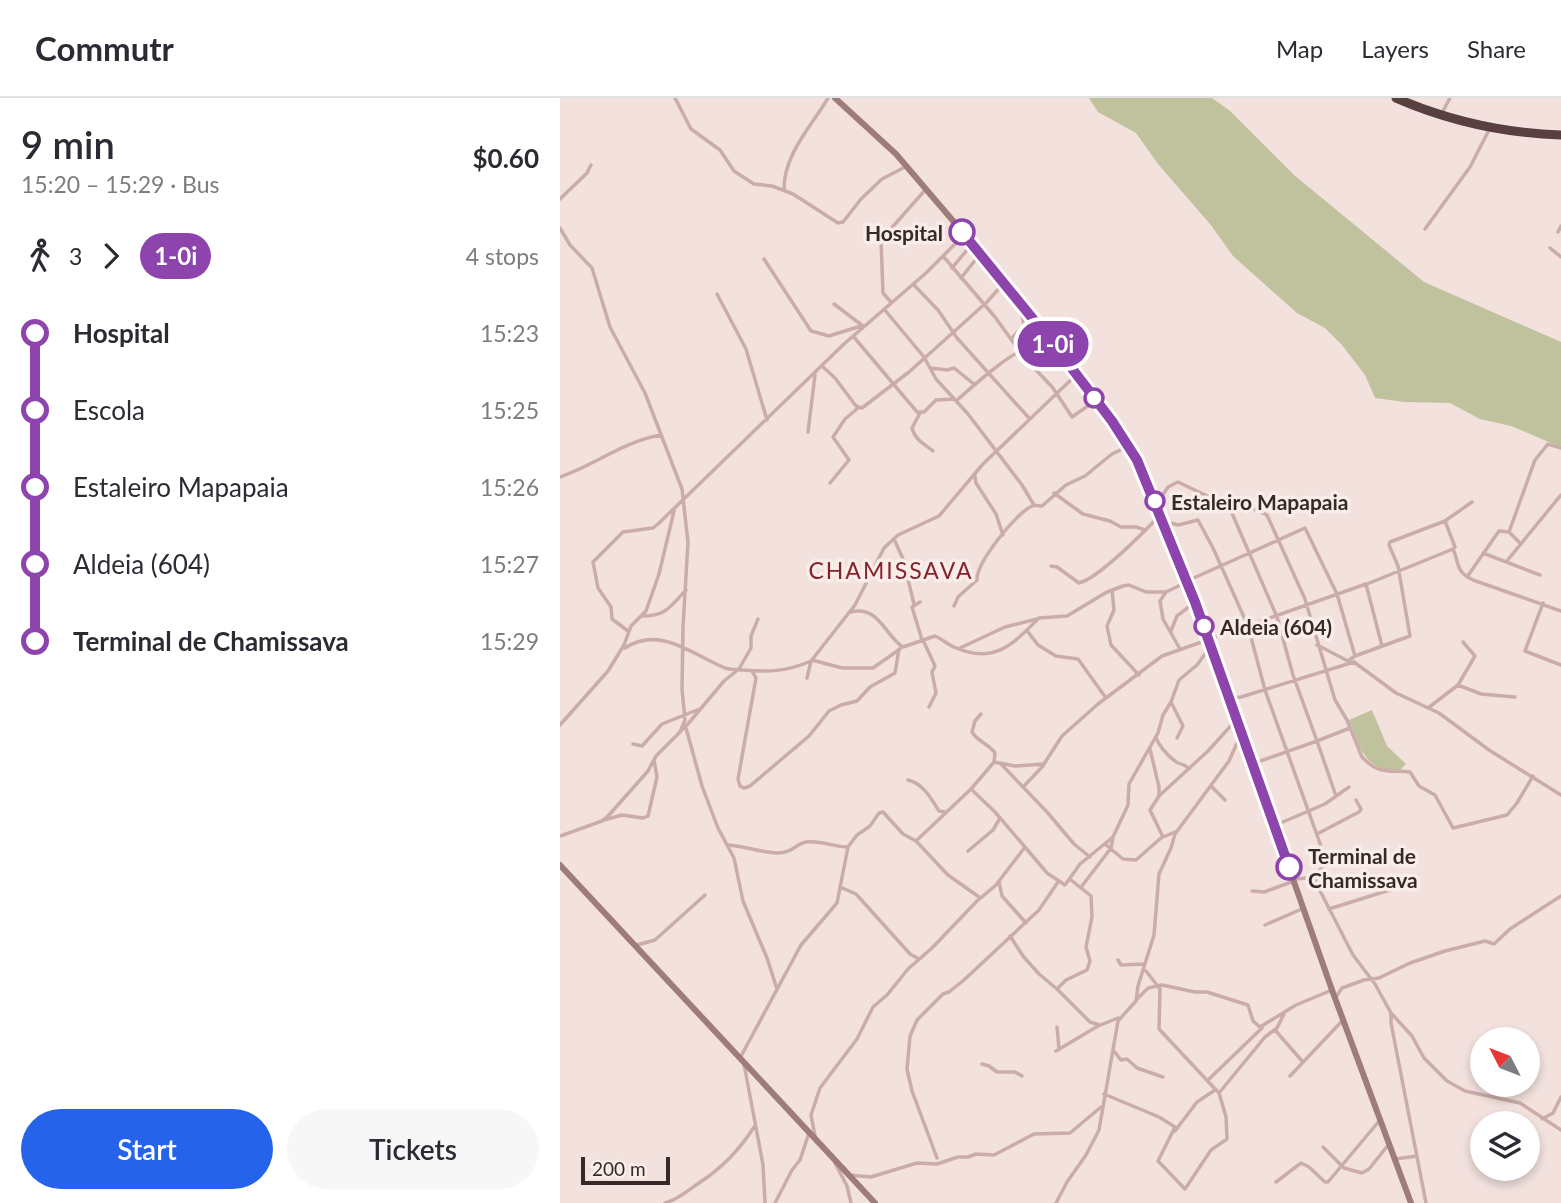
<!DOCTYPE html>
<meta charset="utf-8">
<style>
body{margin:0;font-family:Lato,sans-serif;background:#f7f7f7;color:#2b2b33;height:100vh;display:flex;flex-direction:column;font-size:26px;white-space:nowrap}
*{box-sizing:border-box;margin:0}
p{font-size:23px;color:#7c7c81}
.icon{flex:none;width:38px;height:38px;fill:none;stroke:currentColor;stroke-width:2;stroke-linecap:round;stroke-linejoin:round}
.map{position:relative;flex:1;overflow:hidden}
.side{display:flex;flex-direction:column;background:#fff;width:560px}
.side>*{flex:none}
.badge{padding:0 14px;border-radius:23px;font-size:24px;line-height:46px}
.needle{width:46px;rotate:312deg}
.buttons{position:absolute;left:910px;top:929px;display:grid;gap:14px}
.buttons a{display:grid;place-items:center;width:70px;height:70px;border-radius:50%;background:#fff;box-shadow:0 4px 10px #0003;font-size:35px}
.scale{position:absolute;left:21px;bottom:18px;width:89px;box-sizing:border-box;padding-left:7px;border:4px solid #372929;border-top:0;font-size:19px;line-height:24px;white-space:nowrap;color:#372929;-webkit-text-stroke:5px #f9ede9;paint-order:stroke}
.map>.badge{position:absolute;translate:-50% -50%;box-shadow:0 0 0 4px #fff}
.legs{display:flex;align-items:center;gap:10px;height:77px;padding:0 21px;font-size:23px}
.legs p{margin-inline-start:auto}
.overview{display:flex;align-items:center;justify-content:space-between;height:119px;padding:0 21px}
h1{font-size:38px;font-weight:600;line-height:52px}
.cta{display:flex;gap:14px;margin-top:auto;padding:14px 21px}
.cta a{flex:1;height:80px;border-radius:42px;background:#2563eb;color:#fff;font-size:28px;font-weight:600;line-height:80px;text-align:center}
.cta a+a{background:#f7f7f7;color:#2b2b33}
ul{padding:0 21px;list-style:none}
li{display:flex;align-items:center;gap:24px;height:77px;font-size:26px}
li i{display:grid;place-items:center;width:10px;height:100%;margin:0 9px;background:currentColor}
li i::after{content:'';width:18px;height:18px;margin:-9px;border:5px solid;border-radius:50%;background:#fff}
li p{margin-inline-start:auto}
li:first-child i{background:linear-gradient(#0000 50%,currentColor 0)}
li:last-child i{background:linear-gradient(currentColor 50%,#0000 0)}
header{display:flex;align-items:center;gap:42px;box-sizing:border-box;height:98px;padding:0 35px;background:#fff;border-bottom:2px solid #e1e1e2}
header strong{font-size:33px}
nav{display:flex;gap:38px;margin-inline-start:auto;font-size:24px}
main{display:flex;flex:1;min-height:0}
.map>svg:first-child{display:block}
.green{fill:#c0c19d}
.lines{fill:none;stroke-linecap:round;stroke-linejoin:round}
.street{stroke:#caada9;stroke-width:3.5}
.secondary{stroke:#9e7c7a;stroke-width:6}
.highway{stroke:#584040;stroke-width:9}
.line-1-casing{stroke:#fff;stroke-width:16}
.line-1{stroke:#8e44ad;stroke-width:10}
.stop-1-dot{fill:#fff;stroke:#8e44ad;stroke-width:3.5}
.labels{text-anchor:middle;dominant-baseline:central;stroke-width:7;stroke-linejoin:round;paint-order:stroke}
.stop-label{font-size:21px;font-weight:bold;fill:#372929;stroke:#f9ede9;text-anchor:start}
.neighbourhood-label{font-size:23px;letter-spacing:2px;fill:#85232c;stroke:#f9ede9}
</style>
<header>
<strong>Commutr</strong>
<nav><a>Map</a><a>Layers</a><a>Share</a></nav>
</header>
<main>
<section class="side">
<div class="overview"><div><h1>9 min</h1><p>15:20 – 15:29 · Bus</p></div><b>$0.60</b></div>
<div class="legs"><svg class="icon" aria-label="walk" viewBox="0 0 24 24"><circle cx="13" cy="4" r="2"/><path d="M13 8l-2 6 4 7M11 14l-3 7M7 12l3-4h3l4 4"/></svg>3<svg class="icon" aria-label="forward" viewBox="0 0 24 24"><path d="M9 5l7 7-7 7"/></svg><b class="badge" style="background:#8e44ad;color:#fff">1-0i</b><p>4 stops</p></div>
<ul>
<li><i style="color:#8e44ad"></i><b>Hospital</b><p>15:23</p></li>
<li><i style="color:#8e44ad"></i><span>Escola</span><p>15:25</p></li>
<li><i style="color:#8e44ad"></i><span>Estaleiro Mapapaia</span><p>15:26</p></li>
<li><i style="color:#8e44ad"></i><span>Aldeia (604)</span><p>15:27</p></li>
<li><i style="color:#8e44ad"></i><b>Terminal de Chamissava</b><p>15:29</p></li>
</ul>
<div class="cta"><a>Start</a><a>Tickets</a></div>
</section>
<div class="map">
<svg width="1001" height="1105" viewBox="0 0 1001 1105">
<rect width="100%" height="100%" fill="#f2e1dd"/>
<!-- green -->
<path class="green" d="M529 0H652L670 13 734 77 864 184 1001 244V349L951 328 920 321 890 305 845 304 815 300 805 277 782 247 765 230 737 215 673 158 650 126 598 66 576 35 538 14Z
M812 612 827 648 846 666 838 674C803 670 801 651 789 622Z"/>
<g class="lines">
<!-- street -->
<path class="street" d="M115 0 131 31 160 52 174 73 194 86 212 88 233 96 278 125 283 124 301 101 322 81 347 68
M882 15 890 0
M224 91C224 56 251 29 268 0
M0 101 27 75 31 67
M0 130 10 147 32 170 50 229 85 295 122 391 128 444 123 529 122 591 125 622 120 634
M865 131 910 69 929 32
M998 134 1001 128
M990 150 1001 159
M383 158 435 219 463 258 493 290 512 319 535 303
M204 161 251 233 269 238 301 228
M392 170 412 146
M401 180 421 155
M353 186 378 212 397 240 469 320
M157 196 186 251 207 322
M331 204 323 195 321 142 366 91
M274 206 303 228
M324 211 364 259 376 281 408 316 462 387 474 407
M293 238 357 314H364L376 302 394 301
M451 241 464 227 460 207
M262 268 275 280 296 308 302 310 349 274 427 204 444 185
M371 270 387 272 394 270 415 287
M396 303C411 290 452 252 470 250 479 248 493 257 502 260
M360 315 352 330C355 342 364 346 373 353
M248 334 255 277
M415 378 416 385 436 416 443 437
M0 379C35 367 64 343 101 337
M270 385 289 362 273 339 285 321 298 310
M494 395 523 416 550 423 561 429H576L585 432
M596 407 608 389 618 384 662 405 671 413 717 519 733 577 757 643 692 666
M668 410 683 406 707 417 745 501 775 602 787 622 802 659C819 677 829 672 850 674L859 688 875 697 893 730 947 717 957 705 973 678
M603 423 618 427 638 422 653 450 688 528 705 592 767 765 757 775 755 783 793 857 815 886 831 915 852 938 864 960 887 983 905 993 960 1005 1001 1032
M885 423 895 449 893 451C900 467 895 473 913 482L1001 513
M949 434 975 362 988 346 1001 350
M334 441 343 461 354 506
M923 455 980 477
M946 464 1001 397
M491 468 497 469 519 485C539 480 585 433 600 417
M907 479 939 433 949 434 961 446
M627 483 745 430 777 496 795 558
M807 486 893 451
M552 492 554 512 547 528 551 547 579 577
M606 494 600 503 603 521 620 551
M360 504 352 509 362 542
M983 505 965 553 1001 567
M394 508 398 499 417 482C416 465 456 415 472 408 475 407 479 408 482 408L506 387 525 378 552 356 569 348
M291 514C319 507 325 538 343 549L375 538C382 541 387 546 394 549 434 567 452 547 479 520L507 518 547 494 563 488 569 487 586 494H606L627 484
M82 518C106 518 110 509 126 492
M68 533 52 521 51 509 38 490 33 464 63 434 93 430 98 426 284 246 366 175 404 137
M611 533 617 518 635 504
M468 534 478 547 496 558 518 561 546 600
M363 542 375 568 372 574 376 595 369 609
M757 547 788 563
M65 550C100 527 133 557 165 570 171 572 176 571 182 572 208 574 226 574 251 563
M400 550 445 529 477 521
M252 562 282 570H313L340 551
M788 563 795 558 850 538 838 468 829 447 830 444 885 423 912 404
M192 573 196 580 178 681 180 688 184 690 190 688 249 638 269 613 281 607 297 603 310 589 335 575 339 551
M247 580 251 563 295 507 324 450 338 437 379 418 423 366 516 277
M898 587 915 558 903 544
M671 600 681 599 794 564 836 595 879 615 929 652 1001 697
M611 604 623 628 617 640
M868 610 898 587 921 596 955 599
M421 616 415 623 412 634C418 644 429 646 435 655L434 664
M0 627 48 573 64 547 71 528 86 513 99 476 114 413
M126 630 142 688 158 730 174 760 183 803 207 860 217 891
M596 640C600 649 607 657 615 663 621 668 623 664 629 671
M73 646 82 648 102 626 137 612
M590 651 599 689V698L590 712 603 739
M440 665 487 714 514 746 530 759
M348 682C363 685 372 702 379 713L385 714
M651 688 665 702
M463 689 483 668
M599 698 648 653 676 622
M776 698 757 643 790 630
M44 722 62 717 83 720 88 718 97 679 94 662
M716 727 765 706 789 689
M757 736 799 714 801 711 796 702
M0 738 42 723 49 717 88 673 96 658 127 627 164 583 179 571 191 550V538L198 521
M356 743 388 777 419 799
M545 746 563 761 576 762 601 740 615 734
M168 747C184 748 200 754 216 755 232 756 237 745 246 744 261 742 274 749 288 749
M465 749 487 775 505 787 520 766 553 739 568 707 569 686 598 635 603 617 611 604 619 582 637 567 650 549
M408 753 433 732 440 720
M733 781 748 780 757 775
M439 784 442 798 466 825
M522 788 551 750 553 739
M280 789 296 796 350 856 359 861
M692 793 704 794 734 783
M769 811 836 790 849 783
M705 827 744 810
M450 838 463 858 479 876 497 891 530 924 540 927
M77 847 95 842 145 797
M558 862 561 867 585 866
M586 873 600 891 599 931 657 993
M497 891 506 882 527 872 530 863 526 849 532 819 531 798 511 782
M776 899 782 890 804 882 819 880 850 865 885 853 925 843 934 846 950 831 1001 798
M577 901 588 890 602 887 635 894H647L688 907
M688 907 693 923 700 929 736 907 772 892
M831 915V925L866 1105
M497 929 499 951
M715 932 742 963
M496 953 538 928 558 920
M554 953 561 962 567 961 577 970 603 979
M180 960 241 847 277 805 288 749 297 737 310 728 319 715 323 714 343 736 356 743 411 691
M184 966 203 1067 205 1105
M422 966 429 968 437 974H455L462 978
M730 978 783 922
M648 982 702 930
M659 995 705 939 717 930 724 916
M544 996 599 1019 615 1029 598 1063 625 1091 651 1052 667 1041 666 1019 659 995
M982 1021 993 1015 1001 999
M615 1033 637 1004 655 992
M255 1038 251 1017 260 990 297 941 313 909 327 897 348 871 372 850 417 803 436 787 465 749 435 714 411 691 434 664 455 668 484 666 502 638 538 606 602 558 806 486 822 548
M763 1049 784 1070 802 1075 809 1071 829 1046
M377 1060 352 993 347 971 350 938 357 922 383 896 389 894 404 882 479 812 498 784
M835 1061 857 1058
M275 1065 287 1088 291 1105
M289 1077 311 1079 357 1065 377 1066 398 1059H408L416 1056 434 1057 474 1036 510 1035 541 1009
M716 1084 741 1065 749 1069 765 1084H768L820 1022
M105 1105C119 1101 127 1093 139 1085 162 1070 179 1053 194 1029
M215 1105 232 1072 240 1062 249 1035
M496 1105 507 1084 526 1057 539 1032 558 923 576 903 578 888 594 837 599 776 611 750 615 736 669 663 681 636"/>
<!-- secondary -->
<path class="secondary" d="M275 0 336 56 423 158 552 323 577 362 614 450 649 542 772 892 851 1105
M0 767 315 1105"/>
<!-- highway -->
<path class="highway" d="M836 0C889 23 943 35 1001 37"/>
</g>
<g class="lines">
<defs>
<path id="line-1" d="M402 134 491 243 552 323 577 362 635 504 729 769"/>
</defs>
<!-- line-1 casing -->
<use href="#line-1" class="line-1-casing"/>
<!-- line-1 -->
<use href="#line-1" class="line-1"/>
</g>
<!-- markers -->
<g class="stop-1-dot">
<circle cx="402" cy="134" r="12"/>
<circle cx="534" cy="300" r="9"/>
<circle cx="595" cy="403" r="9"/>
<circle cx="644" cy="528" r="9"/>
<circle cx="729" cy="769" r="12"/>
</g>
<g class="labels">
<!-- stop labels -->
<g class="stop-label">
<text x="383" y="134" text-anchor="end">Hospital</text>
<text x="611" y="403">Estaleiro Mapapaia</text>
<text x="660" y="528">Aldeia (604)</text>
<text x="748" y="757">Terminal de<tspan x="748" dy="24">Chamissava</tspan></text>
</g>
<!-- neighbourhood labels -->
<g class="neighbourhood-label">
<text x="331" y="472">CHAMISSAVA</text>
</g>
</g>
</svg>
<div class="buttons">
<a><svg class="needle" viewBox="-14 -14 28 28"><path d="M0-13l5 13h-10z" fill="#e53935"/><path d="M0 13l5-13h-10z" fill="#7c7c81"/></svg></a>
<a><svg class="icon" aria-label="layers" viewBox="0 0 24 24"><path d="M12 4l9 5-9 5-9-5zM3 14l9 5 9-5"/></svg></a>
</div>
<div class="scale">200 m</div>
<b class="badge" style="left:493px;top:246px;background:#8e44ad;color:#fff">1-0i</b>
</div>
</main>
